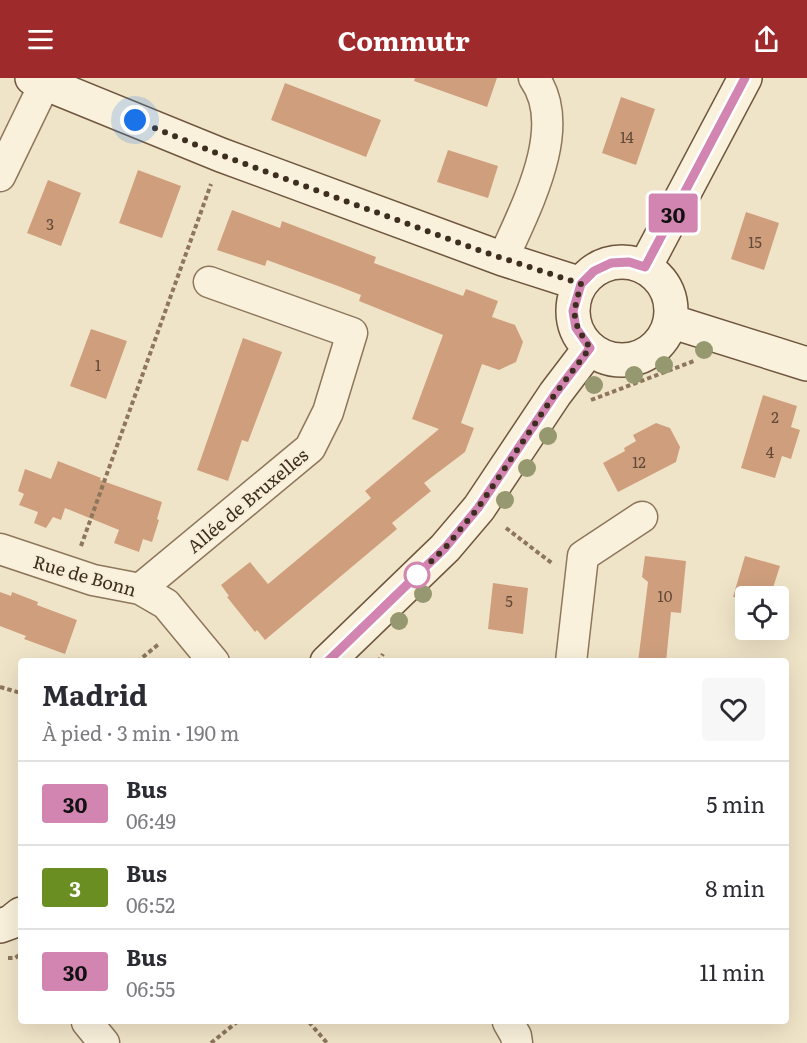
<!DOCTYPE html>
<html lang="fr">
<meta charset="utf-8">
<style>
body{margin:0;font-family:Literata,serif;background:#f7f7f7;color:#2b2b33;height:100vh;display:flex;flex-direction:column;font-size:22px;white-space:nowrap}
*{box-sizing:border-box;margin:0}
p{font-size:20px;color:#7c7c81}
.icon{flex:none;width:33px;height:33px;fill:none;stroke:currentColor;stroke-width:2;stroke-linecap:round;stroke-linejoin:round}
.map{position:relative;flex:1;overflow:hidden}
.side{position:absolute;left:18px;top:580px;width:771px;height:366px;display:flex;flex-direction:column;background:#fff;border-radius:6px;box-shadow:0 6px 24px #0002}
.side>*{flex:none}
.badge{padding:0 12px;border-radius:4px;font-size:21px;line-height:39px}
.buttons{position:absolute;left:735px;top:508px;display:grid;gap:12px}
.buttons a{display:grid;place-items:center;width:54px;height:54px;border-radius:6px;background:#fff;box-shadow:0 6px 24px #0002;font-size:30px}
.you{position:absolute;width:30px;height:30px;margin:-15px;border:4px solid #fff;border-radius:50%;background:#1a73e8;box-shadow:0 0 0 9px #1a73e833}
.map>.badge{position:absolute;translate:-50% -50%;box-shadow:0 0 0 3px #fff}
.round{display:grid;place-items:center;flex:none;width:63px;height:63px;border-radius:6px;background:#f7f7f7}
.summary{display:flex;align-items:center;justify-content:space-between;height:102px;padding:0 24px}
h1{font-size:28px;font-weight:700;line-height:45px}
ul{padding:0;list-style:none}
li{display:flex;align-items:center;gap:18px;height:84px;padding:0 24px;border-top:2px solid #e1e1e2}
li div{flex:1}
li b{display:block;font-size:22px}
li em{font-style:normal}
li .badge{min-width:66px;font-weight:700;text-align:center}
header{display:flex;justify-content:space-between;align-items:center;height:78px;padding:0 24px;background:#9e2a2b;color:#fff;font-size:27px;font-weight:700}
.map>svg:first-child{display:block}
.building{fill:#cf9f7d}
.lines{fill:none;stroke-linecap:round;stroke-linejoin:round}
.street-casing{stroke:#8d765c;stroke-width:33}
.secondary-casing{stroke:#6f573f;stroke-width:36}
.path{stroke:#8d765c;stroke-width:4;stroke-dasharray:4.5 3;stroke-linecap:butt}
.street{stroke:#faf1dc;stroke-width:30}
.secondary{stroke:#faf1dc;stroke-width:33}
.tree{fill:#96986f}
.line-casing{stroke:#fff;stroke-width:14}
.line{stroke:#d285b1;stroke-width:9}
.walk{stroke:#3d2e20;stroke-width:6;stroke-dasharray:0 10.8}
.stop-dot{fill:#fff;stroke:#d285b1;stroke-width:3}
.labels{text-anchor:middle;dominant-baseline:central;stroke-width:4.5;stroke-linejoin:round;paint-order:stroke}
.number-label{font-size:15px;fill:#624a37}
.street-label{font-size:18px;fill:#3d2e20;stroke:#f7eed8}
</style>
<header><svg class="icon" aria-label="menu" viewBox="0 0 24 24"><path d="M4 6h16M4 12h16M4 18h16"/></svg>Commutr<svg class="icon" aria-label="share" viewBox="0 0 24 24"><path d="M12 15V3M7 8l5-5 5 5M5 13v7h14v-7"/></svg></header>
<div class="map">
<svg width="807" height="965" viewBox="0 0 807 965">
<rect width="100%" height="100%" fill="#f0e4c8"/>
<!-- building -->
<path class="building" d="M415 0H497L487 29 414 3Z
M285 5 381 42 366 79 271 42Z
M621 19 655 31 636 87 602 75Z
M448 72 498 88 488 120 437 104Z
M138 92 181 108 162 160 119 145Z
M48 102 81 115 61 168 27 155Z
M232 132 280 150 282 143 376 179 374 185 463 218 466 211 498 223 492 239 515 247 523 264 516 284 499 292 482 286 461 345 474 350 465 374 424 405 431 413 392 445 397 451 265 562 257 552 255 554 227 519 229 518 221 507 250 484 268 506 371 420 365 413 439 351 412 341 443 257 359 223 361 217 338 208 267 182 265 188 217 172Z
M746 134 779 145 764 192 731 181Z
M91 251 127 263 106 321 70 308Z
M243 260 282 274 248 364 242 362 228 403 197 392Z
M763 317 797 328 791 349 800 352 791 381 782 378 775 400 741 390Z
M656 345 670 350 680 369 676 384 618 414 603 385 625 373 624 370 636 363 633 357Z
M58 383 101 400 100 402 162 424 157 441 159 442 152 464 143 461 139 474 114 465 119 452 65 430 61 442 53 439 46 450 34 445 38 434 19 427 24 416 18 413 25 391 51 401Z
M645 478 686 483 681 535 671 534 666 584H638L648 504 642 499Z
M745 478 780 488 770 519H733Z
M493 505 528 510 523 556 488 551Z
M0 514 11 518 12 514 38 524 37 527 77 542 65 576 24 561 26 558 0 548Z"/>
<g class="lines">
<defs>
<path id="street" d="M0 98 45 5
M503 181C524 132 570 50 534 0
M0 471 93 502 140 511 166 526 214 584
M140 511 310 370 328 334 352 255 209 204
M571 584 583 478 642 439
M87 944 104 965
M508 944 516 958 517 965"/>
<path id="secondary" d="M32 0 221 77 503 181 581 206
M573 233a49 49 0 1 1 98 0a49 49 0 1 1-98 0Z
M645 189 745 0
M670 243 807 286
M327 584 445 470 479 430 555 316 590 270
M0 848 11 844 21 836"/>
</defs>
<!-- street casing -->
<use href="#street" class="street-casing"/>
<!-- secondary casing -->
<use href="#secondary" class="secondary-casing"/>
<!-- path -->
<path class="path" d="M591 322 694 283
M506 450 553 486
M81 468 211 106
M137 584 160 565
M378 584 383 576
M0 609 21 615
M8 880H15L21 876
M309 944 327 965
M211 965 237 944"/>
<!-- street -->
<use href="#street" class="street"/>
<!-- secondary -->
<use href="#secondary" class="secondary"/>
</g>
<!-- trees -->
<g class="tree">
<circle cx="704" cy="272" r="9"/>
<circle cx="664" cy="287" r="9"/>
<circle cx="634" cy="297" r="9"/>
<circle cx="594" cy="307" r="9"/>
<circle cx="548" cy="358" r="9"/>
<circle cx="527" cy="390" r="9"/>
<circle cx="505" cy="422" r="9"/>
<circle cx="423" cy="516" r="9"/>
<circle cx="399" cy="543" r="9"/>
</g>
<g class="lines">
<defs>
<path id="line" d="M327 584 445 470 478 430 555 316 590 270 576 250 573 233 581 206 594 193 611 185 629 184 645 189 745 0"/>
</defs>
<!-- line casing -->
<use href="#line" class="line-casing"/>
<!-- line -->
<use href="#line" class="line"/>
<!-- walk -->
<path class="walk" d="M135 42 221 77 481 173 581 206C572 239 571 241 590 270L555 316 478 430 445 470 416 498 417 497"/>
</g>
<!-- markers -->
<circle class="stop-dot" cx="417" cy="497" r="12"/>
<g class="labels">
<!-- number labels -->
<g class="number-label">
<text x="627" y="58">14</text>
<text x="50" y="145">3</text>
<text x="755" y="163">15</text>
<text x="98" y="286">1</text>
<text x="775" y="338">2</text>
<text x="770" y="373">4</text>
<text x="639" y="383">12</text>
<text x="665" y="517">10</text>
<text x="509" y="522">5</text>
</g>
<!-- street labels -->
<g class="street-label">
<text transform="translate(247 422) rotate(-40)">Allée de Bruxelles</text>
<text transform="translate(85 497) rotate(16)">Rue de Bonn</text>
</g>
</g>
</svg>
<div class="buttons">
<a><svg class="icon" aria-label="locate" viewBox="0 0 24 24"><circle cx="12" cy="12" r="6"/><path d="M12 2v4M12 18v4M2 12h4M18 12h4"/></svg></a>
</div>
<div class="you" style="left:135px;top:42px"></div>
<b class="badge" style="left:673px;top:135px;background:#d285b1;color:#111">30</b>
<section class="side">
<div class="summary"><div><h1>Madrid</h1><p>À pied · 3 min · 190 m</p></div><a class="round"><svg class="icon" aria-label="heart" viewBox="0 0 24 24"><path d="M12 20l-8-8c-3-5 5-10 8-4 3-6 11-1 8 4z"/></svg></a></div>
<ul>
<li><span class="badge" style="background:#d285b1;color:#111">30</span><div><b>Bus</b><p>06:49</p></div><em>5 min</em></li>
<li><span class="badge" style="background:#6b8e23;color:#fff">3</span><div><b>Bus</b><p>06:52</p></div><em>8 min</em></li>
<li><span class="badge" style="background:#d285b1;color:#111">30</span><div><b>Bus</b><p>06:55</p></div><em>11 min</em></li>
</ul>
</section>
</div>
